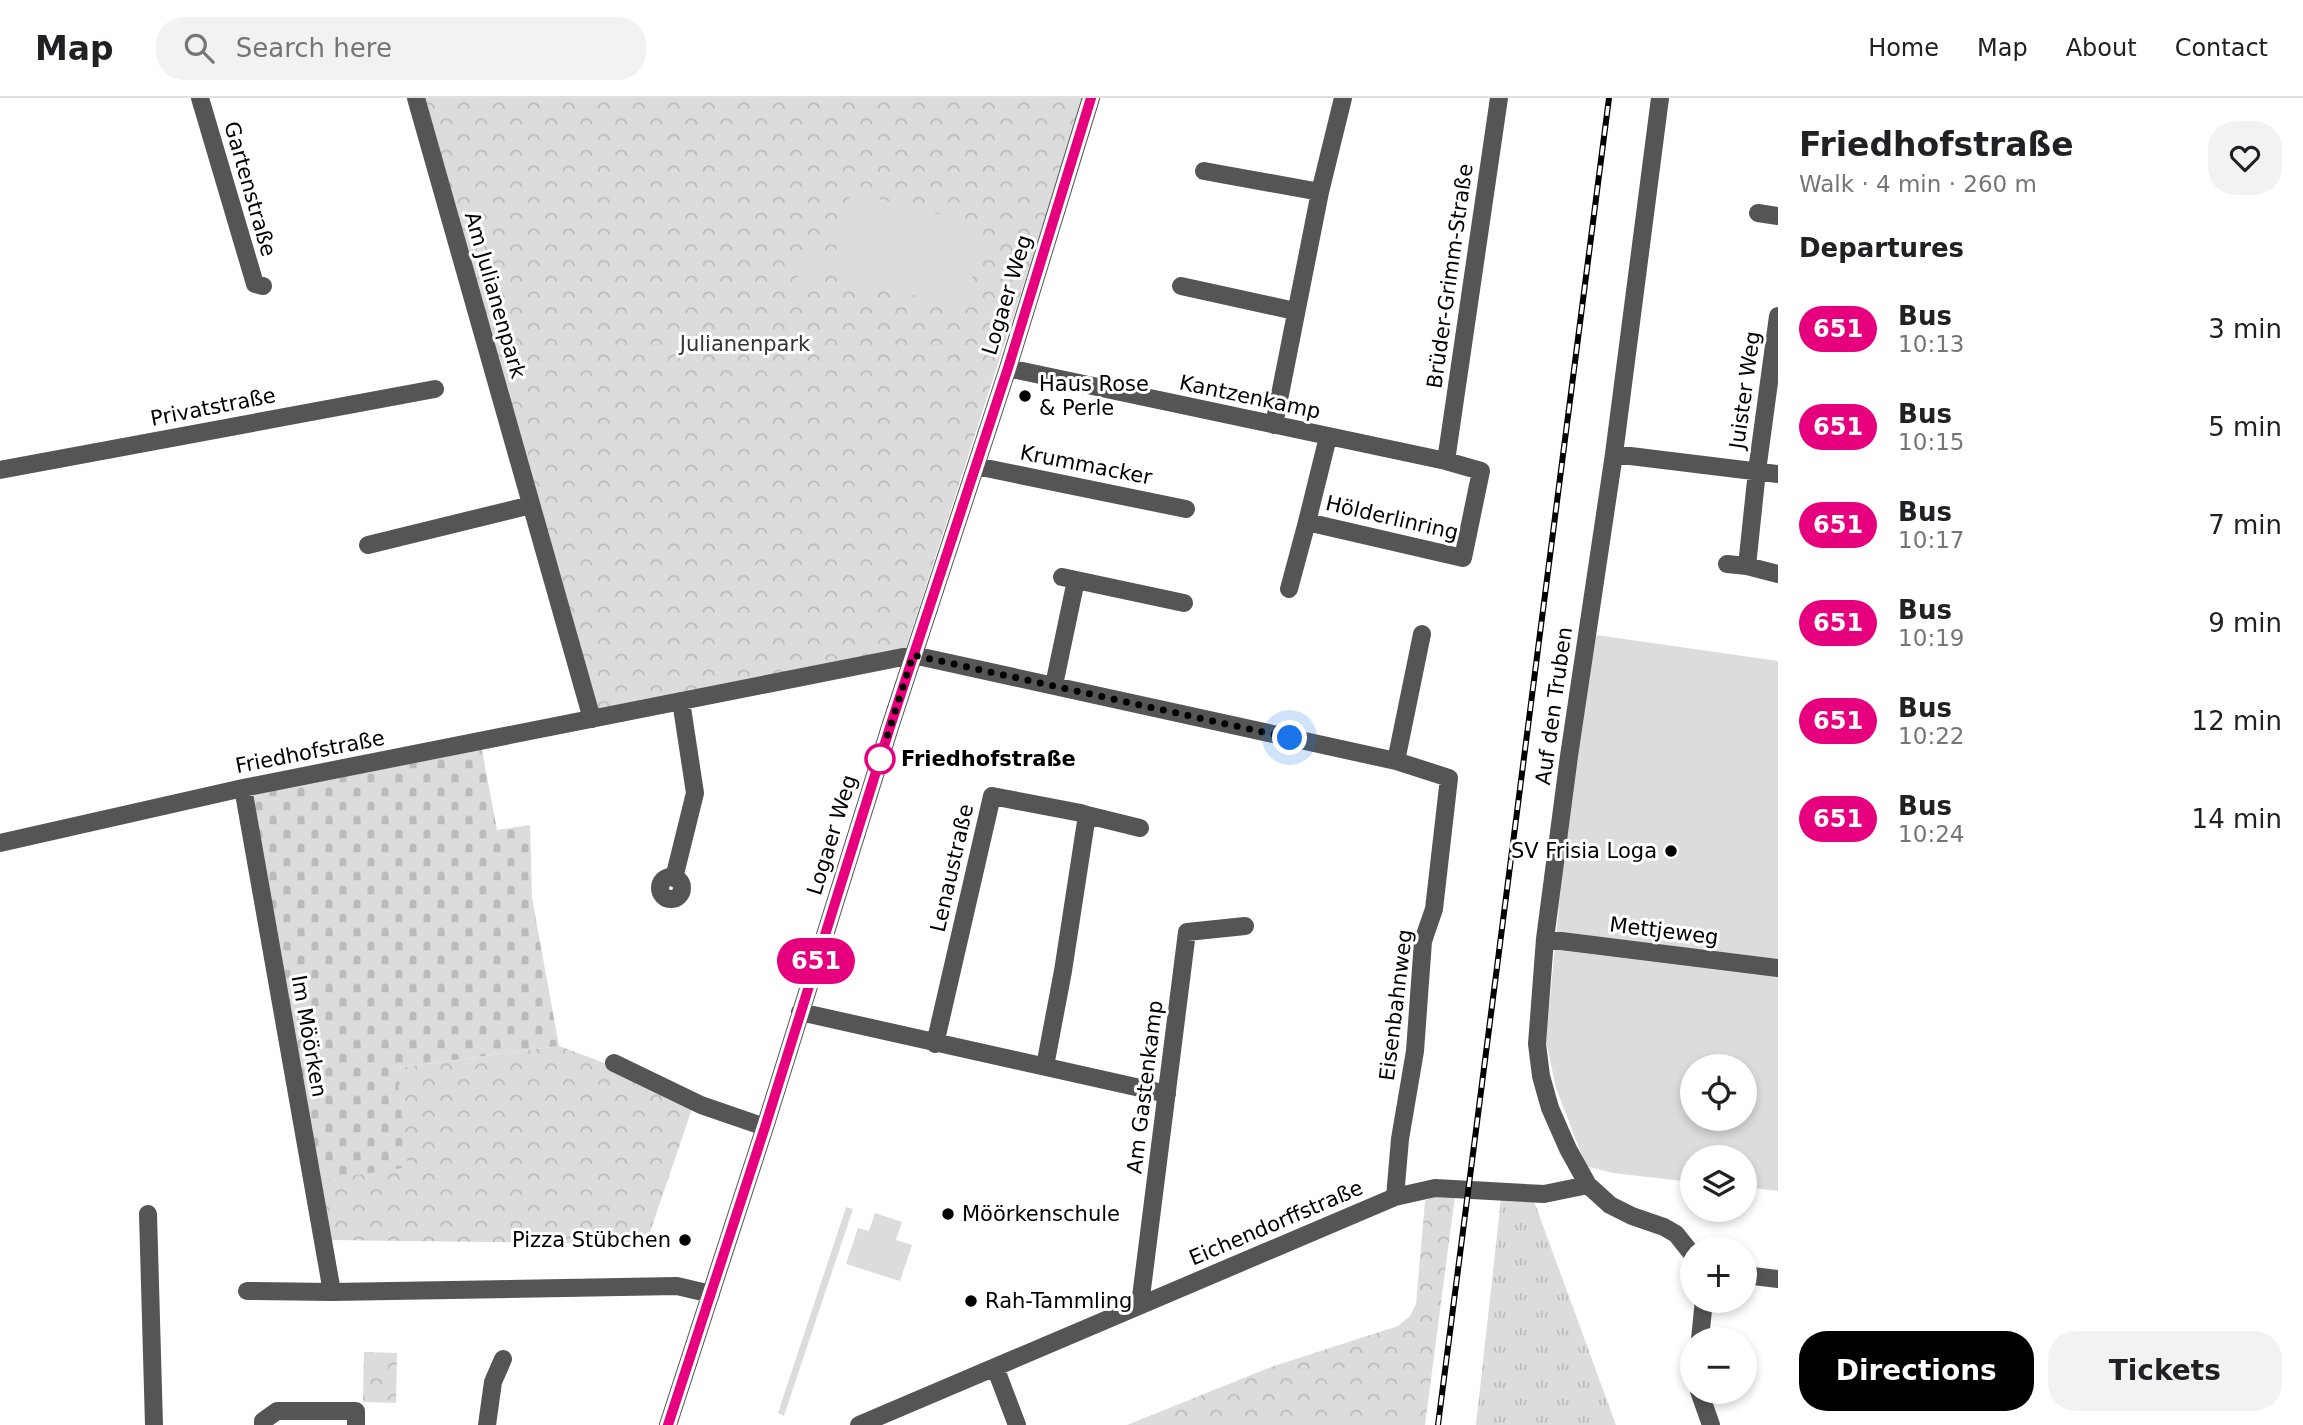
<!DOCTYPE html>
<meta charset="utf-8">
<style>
body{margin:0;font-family:"DejaVu Sans",sans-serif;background:#f2f2f2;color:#202124;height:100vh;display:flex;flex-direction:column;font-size:26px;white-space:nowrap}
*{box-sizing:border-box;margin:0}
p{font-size:23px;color:#757577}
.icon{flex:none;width:38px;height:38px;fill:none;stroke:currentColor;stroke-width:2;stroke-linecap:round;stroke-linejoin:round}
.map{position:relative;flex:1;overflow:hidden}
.drawer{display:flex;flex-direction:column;background:#fff;width:525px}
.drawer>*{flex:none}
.badge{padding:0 14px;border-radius:23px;font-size:24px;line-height:46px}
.tools{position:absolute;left:1680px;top:956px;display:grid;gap:14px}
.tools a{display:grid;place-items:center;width:77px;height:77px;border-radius:50%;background:#fff;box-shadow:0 4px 10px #0003;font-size:35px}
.you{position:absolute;width:35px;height:35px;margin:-18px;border:5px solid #fff;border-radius:50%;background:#1a73e8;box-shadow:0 0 0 10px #1a73e833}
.map>.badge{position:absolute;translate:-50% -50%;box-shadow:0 0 0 4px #fff}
h2{padding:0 21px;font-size:26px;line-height:63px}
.round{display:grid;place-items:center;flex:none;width:74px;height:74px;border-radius:28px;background:#f2f2f2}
.head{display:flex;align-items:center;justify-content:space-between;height:119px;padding:0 21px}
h1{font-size:33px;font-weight:700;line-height:52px}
.action{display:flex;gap:14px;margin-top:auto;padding:14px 21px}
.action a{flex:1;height:80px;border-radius:28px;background:#000;color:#fff;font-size:28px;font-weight:700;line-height:80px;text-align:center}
.action a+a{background:#f2f2f2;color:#202124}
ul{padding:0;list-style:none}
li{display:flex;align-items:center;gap:21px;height:98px;padding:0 21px}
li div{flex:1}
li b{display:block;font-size:26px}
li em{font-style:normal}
li .badge{min-width:77px;font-weight:700;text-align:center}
header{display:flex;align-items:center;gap:42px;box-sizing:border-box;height:98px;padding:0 35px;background:#fff;border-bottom:2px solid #e0e0e0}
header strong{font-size:33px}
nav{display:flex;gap:38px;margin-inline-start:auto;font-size:24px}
.search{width:490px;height:63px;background:#f2f2f2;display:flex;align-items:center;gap:18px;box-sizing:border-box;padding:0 24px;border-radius:28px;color:#757577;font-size:26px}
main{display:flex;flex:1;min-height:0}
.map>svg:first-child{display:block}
.grass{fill:url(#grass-tufts)}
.forest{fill:url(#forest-crowns)}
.cemetery{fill:url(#cemetery-stones)}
.pitch{fill:#dcdcdc;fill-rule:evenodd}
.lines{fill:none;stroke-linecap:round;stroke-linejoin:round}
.minor{stroke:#555;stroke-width:18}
.rail-casing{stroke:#000;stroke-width:6}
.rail{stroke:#fff;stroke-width:3.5;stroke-dasharray:10;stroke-linecap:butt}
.line-casing{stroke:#fff;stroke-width:16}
.line{stroke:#e6007e;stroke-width:10}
.walk{stroke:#000;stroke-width:7;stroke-dasharray:0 12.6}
.poi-dot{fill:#000;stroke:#fff;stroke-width:2.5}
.stop-dot{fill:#fff;stroke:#e6007e;stroke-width:3.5}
.labels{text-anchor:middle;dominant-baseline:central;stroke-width:6;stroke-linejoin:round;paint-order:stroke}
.street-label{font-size:21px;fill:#000;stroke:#fff}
.park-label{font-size:21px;fill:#333;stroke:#fff}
.poi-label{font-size:21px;fill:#000;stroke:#fff;text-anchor:start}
.stop-label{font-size:21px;font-weight:bold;fill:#000;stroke:#fff;text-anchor:start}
</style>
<header>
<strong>Map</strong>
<div class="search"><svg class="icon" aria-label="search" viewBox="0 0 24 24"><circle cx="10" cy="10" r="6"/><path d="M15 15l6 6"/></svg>Search here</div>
<nav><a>Home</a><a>Map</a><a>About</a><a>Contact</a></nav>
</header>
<main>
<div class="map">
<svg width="1778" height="1327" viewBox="0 0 1778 1327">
<defs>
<pattern id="grass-tufts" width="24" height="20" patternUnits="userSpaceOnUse" patternTransform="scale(1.75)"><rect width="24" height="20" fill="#dcdcdc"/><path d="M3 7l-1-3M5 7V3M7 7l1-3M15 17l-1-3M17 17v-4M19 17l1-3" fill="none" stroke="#bbb"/></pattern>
<pattern id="forest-crowns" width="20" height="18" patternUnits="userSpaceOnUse" patternTransform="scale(1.75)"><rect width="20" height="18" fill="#dcdcdc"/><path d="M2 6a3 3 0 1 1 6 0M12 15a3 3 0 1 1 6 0" fill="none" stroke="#bbb"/></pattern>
<pattern id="cemetery-stones" width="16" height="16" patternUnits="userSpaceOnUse" patternTransform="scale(1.75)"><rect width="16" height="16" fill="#dcdcdc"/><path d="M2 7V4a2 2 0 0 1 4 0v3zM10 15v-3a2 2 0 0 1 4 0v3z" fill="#bbb"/></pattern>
</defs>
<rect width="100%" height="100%" fill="#fff"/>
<!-- grass -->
<path class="grass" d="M1501 1101 1534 1103 1616 1327H1476Z"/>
<!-- forest -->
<path class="forest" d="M419 0H1084L905 553 596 615Z
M559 948 610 967 693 1008 646 1146 325 1142 313 1084 396 970Z
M1455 1098 1425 1327H1127L1271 1269 1398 1228 1410 1218 1416 1206 1425 1103 1432 1099Z
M364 1254 397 1255 396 1305 363 1304Z"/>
<!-- cemetery -->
<path class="cemetery" d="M481 647 497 732 530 727 532 800 559 948 396 970 408 1069 313 1084 251 695Z"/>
<!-- pitch -->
<path class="pitch" d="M851 94 985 128 965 210 830 176Z
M799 152 826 153 823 194 797 192Z
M1589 536 1778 563V1093L1745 1089V1059H1692V1084L1613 1075 1586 1068 1556 990 1546 943 1573 661ZM1692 968H1745V1020H1692Z
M846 1109 853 1111 784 1318 778 1315Z
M875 1115 902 1124 896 1142 912 1147 900 1183 846 1166 858 1130 869 1133Z"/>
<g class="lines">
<!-- minor -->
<path class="minor" d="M200 0 255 186 263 188
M416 0 592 621
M1660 0 1614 356 1569 658 1545 841 1537 946 1541 978 1550 1010 1568 1051 1588 1087 1610 1107 1632 1118 1664 1129 1676 1136 1692 1156
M1204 73 1320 94
M1758 115 1778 118
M1181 188 1295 213
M1778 218 1757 373 1747 468 1778 476
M1008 270 1446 363 1481 373 1463 460 1307 424 1328 339
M1274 327 1320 94 1343 0
M1614 356 1778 376
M1446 363 1499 0
M976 368 1186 411
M0 372 435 291
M368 447 531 407
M1727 466 1747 468
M1062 479 1184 505
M1289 491 1307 424
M1054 587 1076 482
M1396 663 1422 536
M243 690 332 1194 677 1188 711 1196
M1087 717 1140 730
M0 745 243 690 913 557 1396 663 1449 680 1434 811 1423 843 1415 953 1400 1041 1395 1099
M660 790a11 11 0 1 1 22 0a11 11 0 1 1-22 0Z
M674 780 695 695 681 603
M1545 841 1778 870
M800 914 1167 996
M935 946 992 698 1081 715 1087 717 1063 873 1045 968
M614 965 701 1007 765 1029
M148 1116 154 1327
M1745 1177 1778 1181
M247 1193 332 1194
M1140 1207 1187 834 1245 828
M1700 1241 1704 1202
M995 1269 1017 1327
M1699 1293 1711 1327
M263 1327V1323L277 1313H356V1327
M487 1327 493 1284 503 1261
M668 1327 765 1029 890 629 1008 270 1091 0
M859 1327 1395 1099 1435 1090 1544 1096 1588 1087"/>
<defs>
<path id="rail" d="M1438 1327 1609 0"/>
</defs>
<!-- rail casing -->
<use href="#rail" class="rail-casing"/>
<!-- rail -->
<use href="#rail" class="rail"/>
</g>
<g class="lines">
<defs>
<path id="line" d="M668 1327 765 1029 890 629 1008 270 1091 0"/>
</defs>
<!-- line casing -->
<use href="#line" class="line-casing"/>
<!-- line -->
<use href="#line" class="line"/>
<!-- walk -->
<path class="walk" d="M880 661 913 557 1290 640"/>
</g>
<!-- markers -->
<g class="poi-dot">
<circle cx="1025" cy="298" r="7"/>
<circle cx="1671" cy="753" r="7"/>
<circle cx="948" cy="1116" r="7"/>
<circle cx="685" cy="1142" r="7"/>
<circle cx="971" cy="1203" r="7"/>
</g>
<circle class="stop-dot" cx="880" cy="661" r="14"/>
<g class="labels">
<!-- street labels -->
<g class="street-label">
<text transform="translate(250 91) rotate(74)">Gartenstraße</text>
<text transform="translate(1450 178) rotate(-82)">Brüder-Grimm-Straße</text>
<text transform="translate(495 197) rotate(74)">Am Julianenpark</text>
<text transform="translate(1007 197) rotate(-73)">Logaer Weg</text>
<text transform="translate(1745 292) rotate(-82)">Juister Weg</text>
<text transform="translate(1250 299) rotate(12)">Kantzenkamp</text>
<text transform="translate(213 309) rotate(-11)">Privatstraße</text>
<text transform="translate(1086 367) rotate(11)">Krummacker</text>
<text transform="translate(1392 420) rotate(13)">Hölderlinring</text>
<text transform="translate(1554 608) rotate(-82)">Auf den Truben</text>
<text transform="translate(310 654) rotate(-11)">Friedhofstraße</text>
<text transform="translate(832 737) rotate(-73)">Logaer Weg</text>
<text transform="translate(952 770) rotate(-77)">Lenaustraße</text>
<text transform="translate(1664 833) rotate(7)">Mettjeweg</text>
<text transform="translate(1396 907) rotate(-83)">Eisenbahnweg</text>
<text transform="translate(309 938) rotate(80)">Im Möörken</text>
<text transform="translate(1145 989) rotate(-83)">Am Gastenkamp</text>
<text transform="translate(1276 1125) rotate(-23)">Eichendorffstraße</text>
</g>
<!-- park labels -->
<g class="park-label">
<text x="745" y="246">Julianenpark</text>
</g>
<!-- poi labels -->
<g class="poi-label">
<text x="1039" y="286">Haus Rose<tspan x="1039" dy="24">&amp; Perle</tspan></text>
<text x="1657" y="753" text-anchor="end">SV Frisia Loga</text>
<text x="962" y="1116">Möörkenschule</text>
<text x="671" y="1142" text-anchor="end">Pizza Stübchen</text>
<text x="985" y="1203">Rah-Tammling</text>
</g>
<!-- stop labels -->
<g class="stop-label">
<text x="901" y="661">Friedhofstraße</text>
</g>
</g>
</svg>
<div class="tools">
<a><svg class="icon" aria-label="locate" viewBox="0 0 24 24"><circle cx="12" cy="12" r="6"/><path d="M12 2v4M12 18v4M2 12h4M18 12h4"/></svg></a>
<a><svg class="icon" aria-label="layers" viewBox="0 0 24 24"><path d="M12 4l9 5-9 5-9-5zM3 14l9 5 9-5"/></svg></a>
<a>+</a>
<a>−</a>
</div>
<div class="you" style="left:1290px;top:640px"></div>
<b class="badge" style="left:816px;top:863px;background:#e6007e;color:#fff">651</b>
</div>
<section class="drawer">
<div class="head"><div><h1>Friedhofstraße</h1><p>Walk · 4 min · 260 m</p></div><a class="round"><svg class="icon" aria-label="heart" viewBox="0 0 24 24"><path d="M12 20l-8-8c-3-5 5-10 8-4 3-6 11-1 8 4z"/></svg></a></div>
<h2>Departures</h2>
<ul>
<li><span class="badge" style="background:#e6007e;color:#fff">651</span><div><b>Bus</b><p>10:13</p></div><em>3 min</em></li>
<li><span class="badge" style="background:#e6007e;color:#fff">651</span><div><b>Bus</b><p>10:15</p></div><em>5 min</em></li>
<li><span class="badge" style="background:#e6007e;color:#fff">651</span><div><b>Bus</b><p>10:17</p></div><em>7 min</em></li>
<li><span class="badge" style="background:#e6007e;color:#fff">651</span><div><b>Bus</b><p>10:19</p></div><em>9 min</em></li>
<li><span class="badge" style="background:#e6007e;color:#fff">651</span><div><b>Bus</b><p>10:22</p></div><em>12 min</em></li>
<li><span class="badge" style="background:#e6007e;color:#fff">651</span><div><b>Bus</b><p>10:24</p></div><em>14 min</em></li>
</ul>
<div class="action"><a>Directions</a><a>Tickets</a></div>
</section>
</main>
